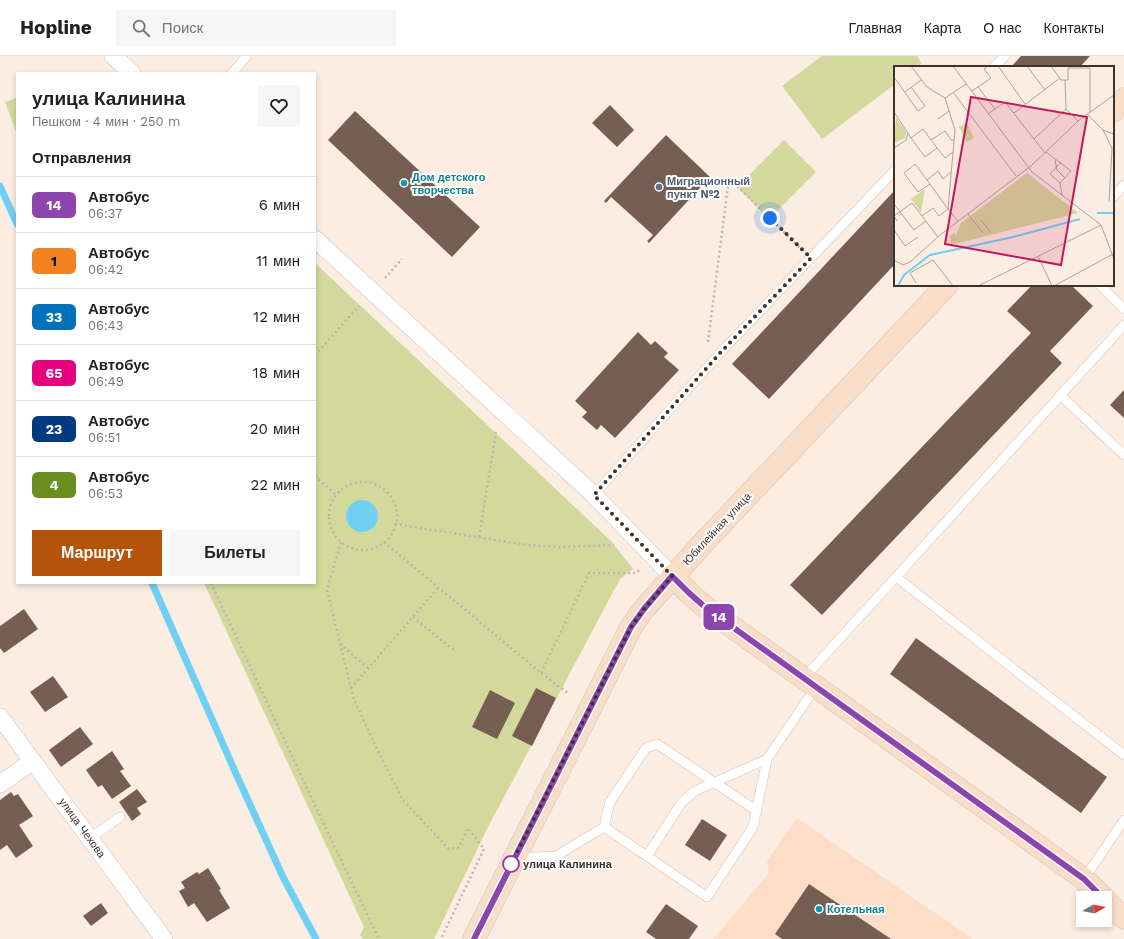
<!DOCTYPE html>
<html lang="ru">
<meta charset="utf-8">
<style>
body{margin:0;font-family:"Work Sans",sans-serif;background:#f6f6f6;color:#202124;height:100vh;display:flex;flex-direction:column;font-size:15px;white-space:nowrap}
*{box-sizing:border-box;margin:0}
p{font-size:13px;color:#757577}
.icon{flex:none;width:22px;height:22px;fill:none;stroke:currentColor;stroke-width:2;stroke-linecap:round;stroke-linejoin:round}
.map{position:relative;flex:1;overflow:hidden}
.panel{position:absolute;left:16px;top:16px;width:300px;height:512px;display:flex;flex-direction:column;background:#fff;border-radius:0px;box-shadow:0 2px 6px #0003}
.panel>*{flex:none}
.badge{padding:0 8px;border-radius:6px;font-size:14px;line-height:26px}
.needle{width:26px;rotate:80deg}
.controls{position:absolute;left:1076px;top:835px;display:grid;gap:8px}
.controls a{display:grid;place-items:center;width:36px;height:36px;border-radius:0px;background:#fff;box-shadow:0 2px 6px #0003;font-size:20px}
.you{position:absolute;width:20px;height:20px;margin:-10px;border:3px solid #fff;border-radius:50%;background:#1a73e8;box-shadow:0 0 0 6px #1a73e833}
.map>.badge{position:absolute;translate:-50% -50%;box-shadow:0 0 0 2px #fff}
h2{padding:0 16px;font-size:15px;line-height:36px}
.round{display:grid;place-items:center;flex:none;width:42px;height:42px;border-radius:0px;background:#f6f6f6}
.headline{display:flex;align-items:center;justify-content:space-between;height:68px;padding:0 16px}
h1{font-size:19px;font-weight:700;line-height:30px}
.primary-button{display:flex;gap:8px;margin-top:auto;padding:8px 16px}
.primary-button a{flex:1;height:46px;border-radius:0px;background:#b45309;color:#fff;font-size:16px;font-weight:700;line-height:46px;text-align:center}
.primary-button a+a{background:#f6f6f6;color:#202124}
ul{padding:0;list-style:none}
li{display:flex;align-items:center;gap:12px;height:56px;padding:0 16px;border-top:1px solid #e0e0e0}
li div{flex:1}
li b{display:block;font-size:15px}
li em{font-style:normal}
li .badge{min-width:44px;font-weight:700;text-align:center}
header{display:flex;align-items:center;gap:24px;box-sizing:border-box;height:56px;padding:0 20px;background:#fff;border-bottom:1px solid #e0e0e0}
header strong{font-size:19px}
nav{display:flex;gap:22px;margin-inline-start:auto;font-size:14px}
.search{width:280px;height:36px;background:#f6f6f6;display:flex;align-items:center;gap:10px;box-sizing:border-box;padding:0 14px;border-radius:0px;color:#757577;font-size:15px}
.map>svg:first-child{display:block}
.built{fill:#fdddc7}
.green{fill:#d3d99d}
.water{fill:#6fd0f3}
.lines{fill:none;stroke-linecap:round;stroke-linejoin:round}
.stream{stroke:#6fd0f3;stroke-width:7}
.building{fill:#775e53}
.lane-casing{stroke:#d9c0af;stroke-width:10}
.street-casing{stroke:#d9c0af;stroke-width:18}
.secondary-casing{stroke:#d9c0af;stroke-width:23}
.path{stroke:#c1b4aa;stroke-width:2.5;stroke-dasharray:2 3;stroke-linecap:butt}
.lane{stroke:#fff;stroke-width:9}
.street{stroke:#fff;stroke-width:17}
.secondary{stroke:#f8ddc9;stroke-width:22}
.line-casing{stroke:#fff;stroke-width:9}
.line{stroke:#8e44ad;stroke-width:6}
.walk{stroke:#3c322c;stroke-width:4;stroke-dasharray:0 7.2}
.culture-dot{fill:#0f9aa8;stroke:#fff;stroke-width:1.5}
.service-dot{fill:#5c6f8a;stroke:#fff;stroke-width:1.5}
.stop-dot{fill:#fff;stroke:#8e44ad;stroke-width:2}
.labels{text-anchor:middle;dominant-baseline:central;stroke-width:4;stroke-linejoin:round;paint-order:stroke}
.culture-label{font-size:11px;font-weight:bold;fill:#0d838f;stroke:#fff;text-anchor:start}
.service-label{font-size:11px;font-weight:bold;fill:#4e5e75;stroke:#fff;text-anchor:start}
.street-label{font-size:11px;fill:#3c322c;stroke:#fff}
.stop-label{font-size:11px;font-weight:bold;fill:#3c322c;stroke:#fff;text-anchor:start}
.inset-river{fill:none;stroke:#6fd0f3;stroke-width:2}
.inset-road{fill:none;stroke:#afa299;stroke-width:1}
.view{fill:#c2185b;fill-opacity:0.15;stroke:#c2185b;stroke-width:2}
.inset-edge{fill:none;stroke:#3c322c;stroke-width:2}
</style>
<header>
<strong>Hopline</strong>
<div class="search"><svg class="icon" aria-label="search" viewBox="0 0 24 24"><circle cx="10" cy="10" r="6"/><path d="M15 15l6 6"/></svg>Поиск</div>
<nav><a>Главная</a><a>Карта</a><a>О нас</a><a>Контакты</a></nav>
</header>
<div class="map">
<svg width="1124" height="883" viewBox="0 0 1124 883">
<rect width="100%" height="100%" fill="#fcede2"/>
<!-- built -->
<path class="built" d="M797 762 973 883H713L769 817 767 805Z"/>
<!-- green -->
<path class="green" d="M822 0H917L922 7 917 11H895V28L822 83 782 30Z
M17 42V78L5 46Z
M784 84 816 116 769 163 737 131Z
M315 207 611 485 633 513 620 523 488 771 434 883H363L360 879 364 871 204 527H315Z"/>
<!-- water -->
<path class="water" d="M346 460a16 16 0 1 1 32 0a16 16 0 1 1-32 0Z"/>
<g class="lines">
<!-- stream -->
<path class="stream" d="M0 130 17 168
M152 527 237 720 283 821 316 883"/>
</g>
<!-- building -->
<path class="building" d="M1021 0H1090L1080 11H1011Z
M610 49 634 74 617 91 592 67Z
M355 55 480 171 452 201 328 84Z
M666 79 710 121 649 187 647 185 653 179 611 141 606 147 604 145Z
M895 134V208L769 343 732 308Z
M1032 229H1071L1093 250 1050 295 1062 307 822 559 790 529 1031 277 1007 255Z
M638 276 651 289 655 285 668 297 664 301 679 314 615 382 601 369 597 374 582 361 587 356 575 345Z
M1124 334V362L1110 349Z
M24 553 38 573 4 597 0 592V570Z
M916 582 1107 721 1081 757 890 618Z
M53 620 68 641 45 656 30 636Z
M536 632 556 642 532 690 512 680Z
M490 634 515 647 497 683 472 671Z
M80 671 93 688 61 711 49 694Z
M112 695 124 713 120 715 131 730 112 743 102 729 98 731 86 714Z
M137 733 147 746 137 752 141 758 132 765 119 746Z
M11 736 14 740 18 738 33 760 19 769 33 790 16 802 7 789 0 794V744Z
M702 763 727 779 710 805 685 789Z
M208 812 221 833 219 834 230 852 207 866 194 847 188 851 179 835 185 832 181 826 197 816 199 818Z
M809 828 891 883H782L775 878Z
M101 847 108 857 91 870 83 860Z
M666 848 698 870 689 883H656L646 876Z"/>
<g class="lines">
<defs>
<path id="lane" d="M994 11 1005 0
M232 17 247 0
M1113 141 1124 129
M1100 229 1124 253
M1060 339 1124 399
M594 439 720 297 895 114
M896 521 1124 269
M804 622 896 521 1124 699
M604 771 707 841 753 771 767 703 816 631
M90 782 120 761
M647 800 682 746 695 735 767 703
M515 802 556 800 604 771 610 746 646 692 657 688 757 755
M1084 823 1124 764"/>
<path id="street" d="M113 0 132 17
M315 183 594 439 672 520
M0 661 164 883
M0 728 33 705"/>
<path id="secondary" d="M1113 55 1124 43
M672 520 688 536 706 552 1084 823 1103 842
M1105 844 1124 862
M474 883 631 571 644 553 705 485 947 229"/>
</defs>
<!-- lane casing -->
<use href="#lane" class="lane-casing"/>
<!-- street casing -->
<use href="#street" class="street-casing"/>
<!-- secondary casing -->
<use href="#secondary" class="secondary-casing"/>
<!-- path -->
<path class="path" d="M730 123 800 192
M385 222 402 203
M708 286 729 122
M315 299 359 250
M315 420 336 439
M329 460a34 34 0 1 1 68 0a34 34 0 1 1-68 0Z
M395 468 528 489 559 491 614 489
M479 481 496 376
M341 486 327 534 353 641 377 693 403 744 449 793 458 792 468 772 484 793 441 883
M384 486 541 617 569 638
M211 527 321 762 379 883
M413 561 456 596
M340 588 369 613
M541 617 589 517H636L639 514
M351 632 438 532"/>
<!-- lane -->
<use href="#lane" class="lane"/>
<!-- street -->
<use href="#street" class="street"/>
<!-- secondary -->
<use href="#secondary" class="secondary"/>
</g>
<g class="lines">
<defs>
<path id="line" d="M474 883 631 571 644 553 672 520 688 536 706 552 1084 823 1103 842"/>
</defs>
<!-- line casing -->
<use href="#line" class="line-casing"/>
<!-- line -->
<use href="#line" class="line"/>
<!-- walk -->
<path class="walk" d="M511 808 631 571 644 553 672 520 594 439 720 297 811 202 770 162"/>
</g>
<!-- markers -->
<g class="culture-dot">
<circle cx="404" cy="127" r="4"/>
<circle cx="819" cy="853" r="4"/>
</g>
<circle class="service-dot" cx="659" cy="131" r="4"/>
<circle class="stop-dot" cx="511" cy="808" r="8"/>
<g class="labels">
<!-- culture labels -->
<g class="culture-label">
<text x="412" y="121">Дом детского<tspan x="412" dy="13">творчества</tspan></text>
<text x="827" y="853">Котельная</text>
</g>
<!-- service labels -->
<g class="service-label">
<text x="667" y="125">Миграционный<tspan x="667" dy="13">пункт №2</tspan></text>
</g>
<!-- street labels -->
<g class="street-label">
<text transform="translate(717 473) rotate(-47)">Юбилейная улица</text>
<text transform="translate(82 772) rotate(54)">улица Чехова</text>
</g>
<!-- stop labels -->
<g class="stop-label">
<text x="523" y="808">улица Калинина</text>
</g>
</g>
<!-- overview -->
<g transform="translate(894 10)">
<rect width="220" height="220" fill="#fcede2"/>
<path d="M2 52 12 66 11 72 0 77ZM73 57 80 72 73 76 65 61ZM133 107 184 147 57 179 56 170 60 167 62 169 67 157ZM31 123 27 147 17 133Z" fill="#d3d99d"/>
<path class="inset-river" d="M203 147H220M4 220 10 209 36 189 119 171 186 153"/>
<path class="inset-road" d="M17 0 33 21 51 32 61 64 54 143 64 155M59 0 138 106 207 159 220 193M104 0 131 38M133 0 151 24M157 0 167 14H174V2H196V46M0 11 24 45 31 40 17 21M171 14 172 43 184 55M84 21 101 43M78 25 97 12 90 3 94 0M11 26 27 14M59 26 122 110M51 32 72 18M0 46 17 72M120 47 166 12M94 48 111 36 140 73M193 48 209 64 220 68M44 53 55 45M209 64 218 82 215 136M37 74 29 63 17 72 31 91 43 82M0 82 12 74 14 67M59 86 51 92 37 74 51 65 58 75 60 73M152 86 177 105 166 117M151 87 140 73 172 43M161 94 163 104 171 112M167 96 156 108 166 117 168 129M33 114 44 105 49 113 57 106M0 138 20 164 32 155M74 148 89 167M28 150 39 142 45 150 54 143 36 118 21 98 10 107 24 126 36 118M87 154 97 167M3 155 0 150 18 137 44 171M0 164 11 180 24 171M144 190 158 220M0 194 9 199 16 196 46 169 137 100 184 55 220 29M22 217 16 207 39 194 59 220M84 220 207 159M160 220 219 188"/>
<path class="view" d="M77 31 193 51 167 199 51 178Z"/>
<rect width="220" height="220" class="inset-edge"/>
</g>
</svg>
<div class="controls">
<a><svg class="needle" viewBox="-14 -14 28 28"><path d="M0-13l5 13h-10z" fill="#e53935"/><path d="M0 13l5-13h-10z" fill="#757577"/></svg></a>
</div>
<div class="you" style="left:770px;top:162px"></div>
<b class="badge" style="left:719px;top:561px;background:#8e44ad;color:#fff">14</b>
<section class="panel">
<div class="headline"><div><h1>улица Калинина</h1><p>Пешком · 4 мин · 250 m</p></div><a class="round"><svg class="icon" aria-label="heart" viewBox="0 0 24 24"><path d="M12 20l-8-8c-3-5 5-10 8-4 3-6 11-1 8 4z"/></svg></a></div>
<h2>Отправления</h2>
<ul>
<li><span class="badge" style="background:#8e44ad;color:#fff">14</span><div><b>Автобус</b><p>06:37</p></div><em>6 мин</em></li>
<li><span class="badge" style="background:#f58220;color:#111">1</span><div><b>Автобус</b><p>06:42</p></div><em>11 мин</em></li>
<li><span class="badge" style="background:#0072bc;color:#fff">33</span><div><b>Автобус</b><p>06:43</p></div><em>12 мин</em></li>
<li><span class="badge" style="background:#e6007e;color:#fff">65</span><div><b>Автобус</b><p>06:49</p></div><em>18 мин</em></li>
<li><span class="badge" style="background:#003b80;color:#fff">23</span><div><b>Автобус</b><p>06:51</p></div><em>20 мин</em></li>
<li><span class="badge" style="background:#6b8e23;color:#fff">4</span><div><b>Автобус</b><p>06:53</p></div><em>22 мин</em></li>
</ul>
<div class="primary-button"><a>Маршрут</a><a>Билеты</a></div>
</section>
</div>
